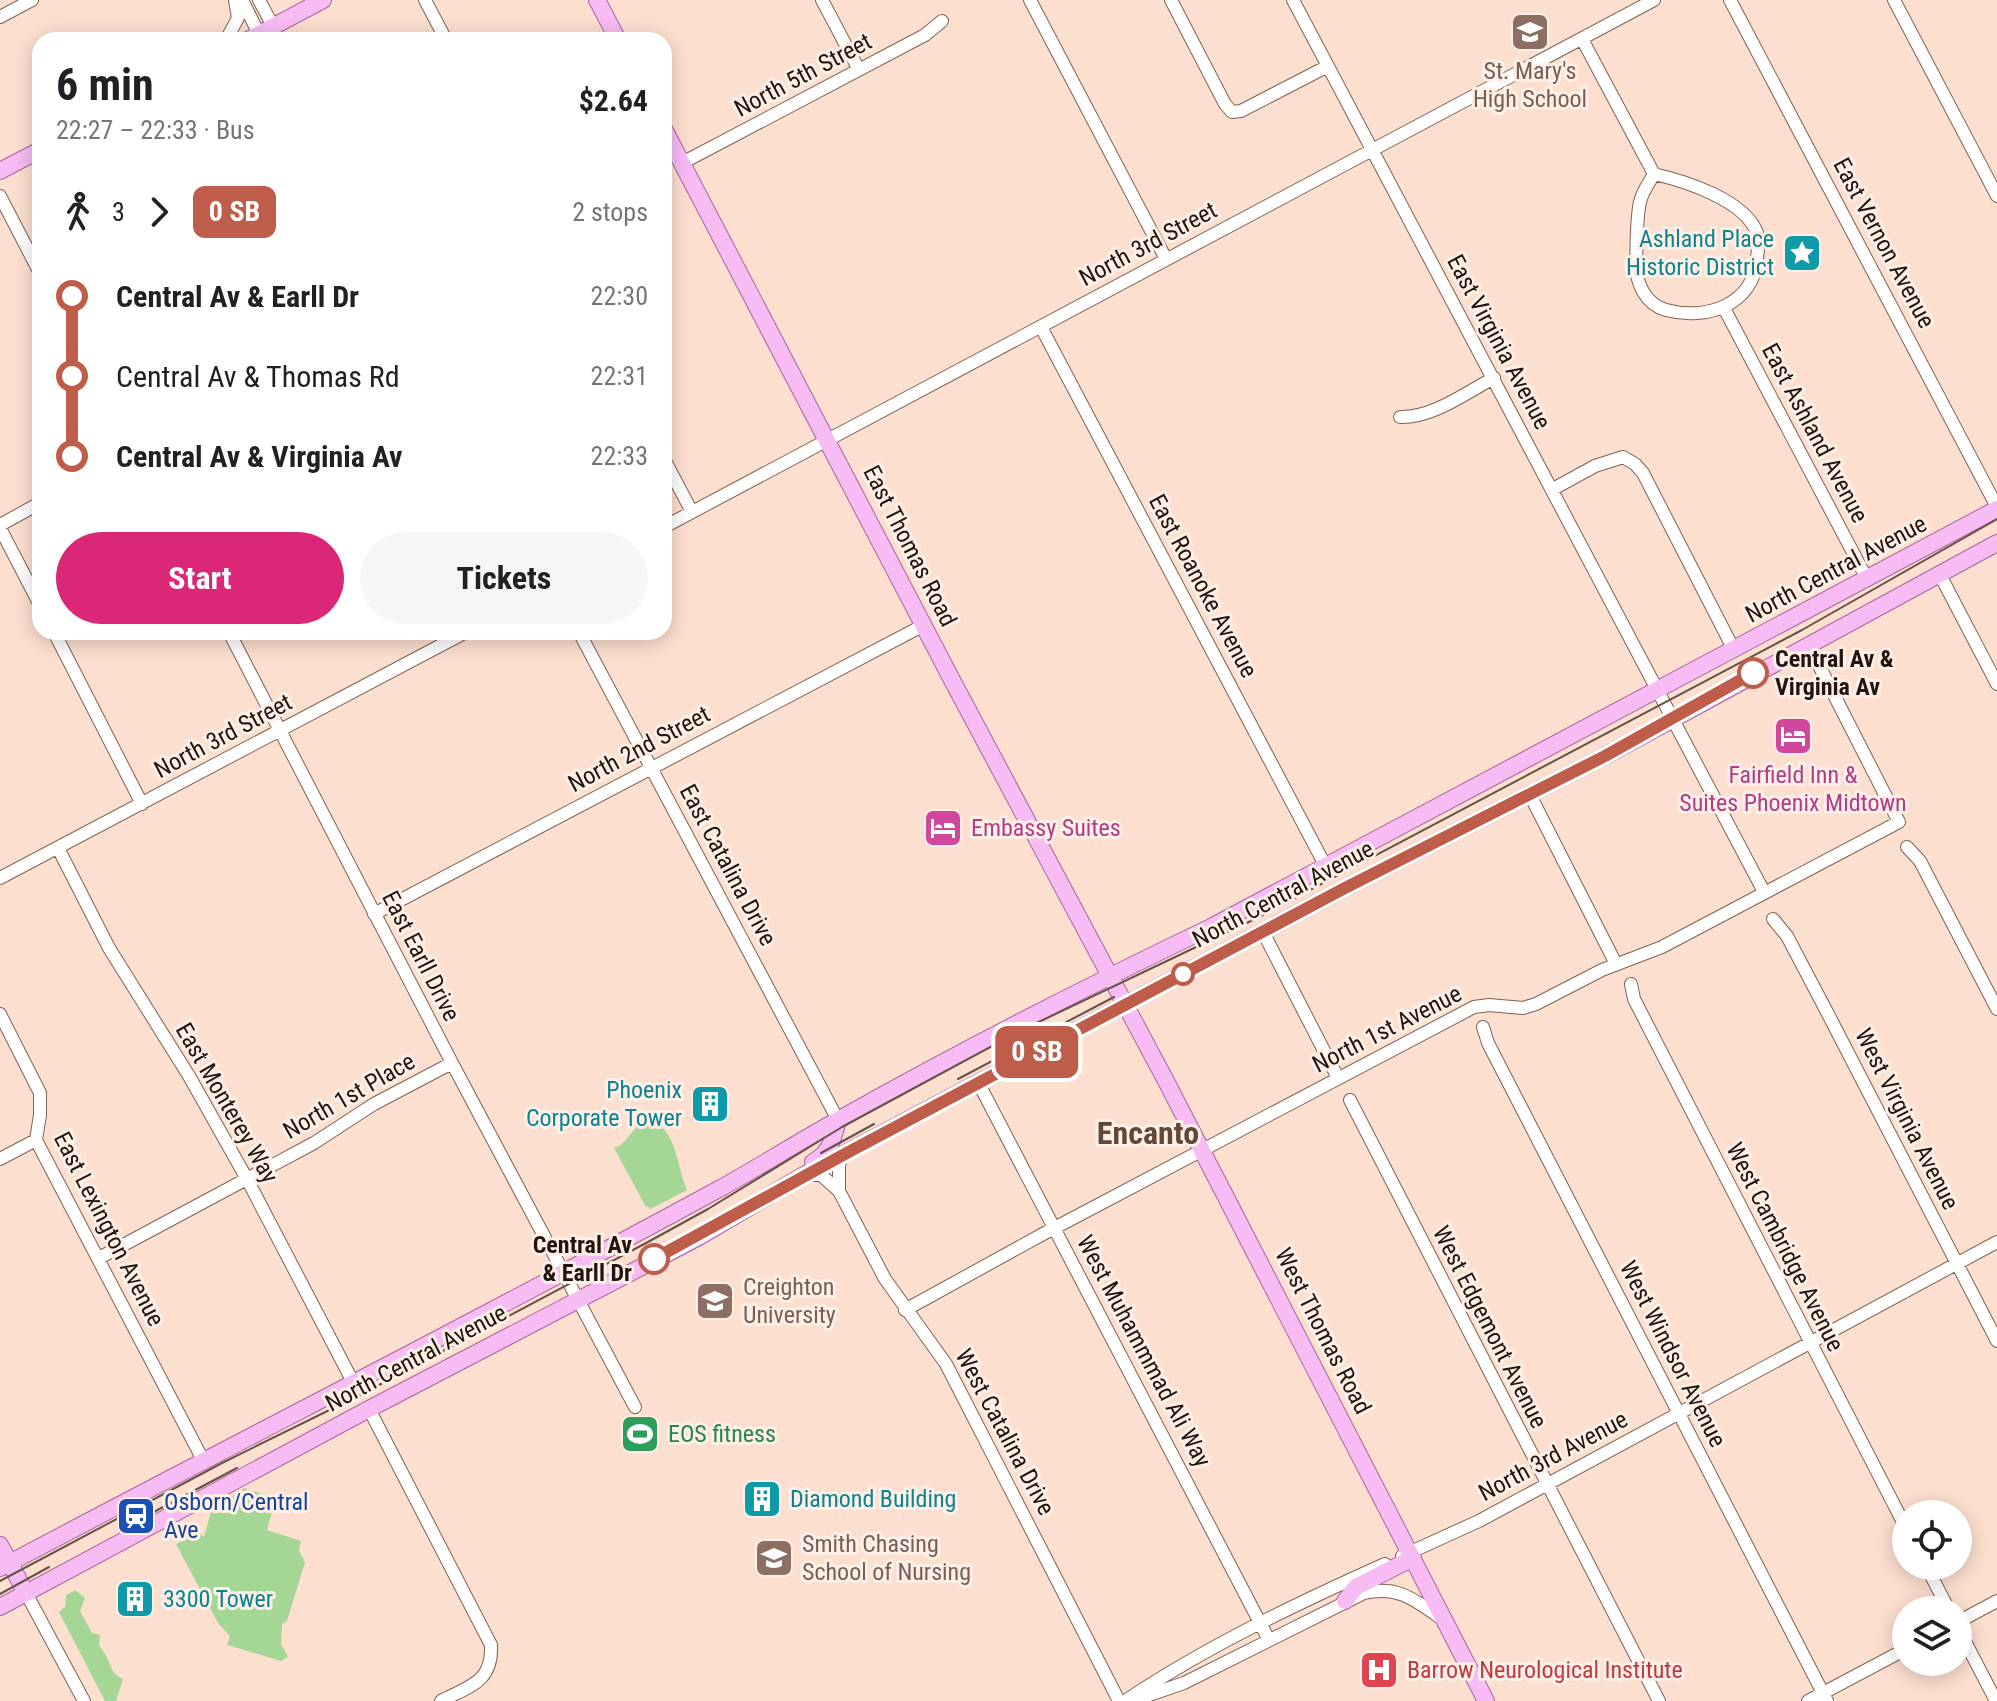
<!DOCTYPE html>
<meta charset="utf-8">
<style>
body{margin:0;font-family:"Roboto Condensed",sans-serif;background:#f6f6f6;color:#202124;height:100vh;display:flex;flex-direction:column;font-size:30px;white-space:nowrap}
*{box-sizing:border-box;margin:0}
p{font-size:26px;color:#757577}
.icon{flex:none;width:44px;height:44px;fill:none;stroke:currentColor;stroke-width:2;stroke-linecap:round;stroke-linejoin:round}
.map{position:relative;flex:1;overflow:hidden}
.drawer{position:absolute;left:32px;top:32px;width:640px;height:608px;display:flex;flex-direction:column;background:#fff;border-radius:24px;box-shadow:0 4px 20px #0003}
.drawer>*{flex:none}
.badge{padding:0 16px;border-radius:12px;font-size:28px;line-height:52px}
.tools{position:absolute;left:1892px;top:1500px;display:grid;gap:16px}
.tools a{display:grid;place-items:center;width:80px;height:80px;border-radius:50%;background:#fff;box-shadow:0 4px 20px #0003;font-size:40px}
.map>.badge{position:absolute;translate:-50% -50%;box-shadow:0 0 0 4px #fff}
.legs{display:flex;align-items:center;gap:12px;height:88px;padding:0 24px;font-size:26px}
.legs p{margin-inline-start:auto}
.overview{display:flex;align-items:center;justify-content:space-between;height:136px;padding:0 24px}
h1{font-size:44px;font-weight:700;line-height:60px}
.action{display:flex;gap:16px;margin-top:auto;padding:16px 24px}
.action a{flex:1;height:92px;border-radius:48px;background:#db2777;color:#fff;font-size:32px;font-weight:700;line-height:92px;text-align:center}
.action a+a{background:#f6f6f6;color:#202124}
ul{padding:0 24px;list-style:none}
li{display:flex;align-items:center;gap:28px;height:80px;font-size:30px}
li i{display:grid;place-items:center;width:12px;height:100%;margin:0 10px;background:currentColor}
li i::after{content:'';width:20px;height:20px;margin:-10px;border:6px solid;border-radius:50%;background:#fff}
li p{margin-inline-start:auto}
li:first-child i{background:linear-gradient(#0000 50%,currentColor 0)}
li:last-child i{background:linear-gradient(currentColor 50%,#0000 0)}
.map>svg:first-child{display:block}
.green{fill:#a4d795}
.lines{fill:none;stroke-linecap:round;stroke-linejoin:round}
.minor-casing{stroke:#806150;stroke-width:14}
.major-casing{stroke:#a9649f;stroke-width:18}
.minor{stroke:#fff;stroke-width:12}
.major{stroke:#f7bcf4;stroke-width:16}
.tram{stroke:#645249;stroke-width:2}
.line-1-casing{stroke:#fff;stroke-width:18}
.line-1{stroke:#be5d49;stroke-width:12}
.stop-1-dot{fill:#fff;stroke:#be5d49;stroke-width:4}
.labels{text-anchor:middle;dominant-baseline:central;stroke-width:6;stroke-linejoin:round;paint-order:stroke}
.education-label{font-size:24px;fill:#785e54;stroke:#feefe7;text-anchor:start}
.street-label{font-size:24px;fill:#22150f;stroke:#feefe7}
.culture-label{font-size:24px;fill:#0d838f;stroke:#feefe7;text-anchor:end}
.stop-label{font-size:24px;font-weight:bold;fill:#22150f;stroke:#feefe7;text-anchor:start}
.hotel-label{font-size:24px;fill:#b23c85;stroke:#feefe7}
.leisure-label{font-size:24px;fill:#27864d;stroke:#feefe7;text-anchor:start}
.transit-label{font-size:24px;fill:#164399;stroke:#feefe7;text-anchor:start}
.health-label{font-size:24px;fill:#be3a42;stroke:#feefe7;text-anchor:start}
.district-label{font-size:32px;font-weight:bold;fill:#634636;stroke:#feefe7}
</style>
<div class="map">
<svg width="1997" height="1701" viewBox="0 0 1997 1701">
<rect width="100%" height="100%" fill="#fcdfcf"/>
<!-- green -->
<path class="green" d="M650 1120C677 1129 677 1167 687 1190L650 1209 648 1206 646 1207 614 1148C631 1142 632 1123 650 1120Z
M244 1488 276 1498 267 1530 301 1541 299 1551 305 1562 287 1621 282 1624 281 1644 288 1657 281 1661 227 1645 230 1636 218 1623 176 1544 199 1533 204 1537 213 1504 233 1496Z
M75 1590 85 1598 80 1611 92 1633 100 1635 99 1645C101 1649 104 1652 106 1656 112 1666 110 1673 123 1679L116 1701H105L59 1612 65 1607 66 1595Z"/>
<g class="lines">
<defs>
<path id="minor" d="M242 0 259 34
M259 0 273 26
M425 0 446 40
M822 0 859 70
M1030 0 1166 259
M1171 0 1225 104 1232 112 1241 111 1328 66
M1293 0 1764 892
M1730 0 1997 507
M1894 0 1997 196
M0 17 32 0
M1582 39 1654 174C1685 181 1745 200 1757 233 1759 240 1758 251 1757 258 1754 305 1706 321 1666 310 1645 304 1636 283 1636 263 1637 244 1636 220 1640 202 1642 192 1649 183 1654 174
M226 40 238 18 235 0
M682 163 925 35 942 21
M0 196 40 273
M1724 308 1867 579
M1041 327 1325 865
M1400 417C1433 418 1465 393 1494 378
M664 459 692 512
M1553 489 1595 466 1623 457 1635 464 1643 473 1734 650
M0 525 40 503
M664 527 1654 0
M0 528 40 605
M1939 573 1997 684
M54 632 142 804
M229 632 452 1063 635 1407
M579 632 838 1120
M1530 795 1616 964
M1907 847 1920 861 1997 1009
M58 848 109 948 189 1076 247 1179 354 1384
M0 878 466 632
M374 914 924 625
M1773 919 1787 936 1828 1014 1997 1341
M1263 932 1338 1078
M1631 984 1634 999 1906 1528
M0 1014 40 1093V1115L36 1140 203 1460
M1483 1027 1488 1043 1827 1701
M979 1084 1269 1640
M1350 1100 1659 1701
M0 1159 36 1140
M808 1175H821L839 1191 885 1279 946 1364 1119 1701
M839 1191V1165L843 1155
M99 1258 314 1143 374 1104 452 1063
M905 1310 1043 1234 1474 1007 1489 1005 1523 1008 1536 1004 1602 970 1662 947 1899 822 1808 644
M369 1409 491 1645C493 1682 470 1686 441 1701
M1402 1556 1479 1521 1997 1242
M1926 1566 1949 1610
M26 1593 84 1701
M1958 1622 1997 1601
M1958 1628 1996 1701
M1125 1701C1207 1646 1296 1604 1385 1564
M1132 1701 1184 1683 1364 1593C1398 1585 1415 1600 1442 1619
M1808 1701 1906 1649"/>
<path id="major" d="M597 0 618 40
M248 40 323 0
M664 129 952 680 1166 1081 1486 1701
M0 171 40 150
M813 1162C831 1152 833 1139 838 1120
M0 1545 26 1593
M0 1568C239 1441 481 1319 719 1189 759 1167 798 1142 838 1120 960 1051 1084 988 1211 927L1997 509
M1345 1601 1356 1587 1413 1558
M0 1607 369 1409 699 1237 804 1175 1343 889 1605 756 1997 543"/>
</defs>
<!-- minor casing -->
<use href="#minor" class="minor-casing"/>
<!-- major casing -->
<use href="#major" class="major-casing"/>
<!-- minor -->
<use href="#minor" class="minor"/>
<!-- major -->
<use href="#major" class="major"/>
<!-- tram -->
<path class="tram" d="M958 1079 1114 997
M821 1153 874 1124
M131 1524 237 1468
M0 1581 222 1463 360 1395 648 1242 708 1209 842 1127 1024 1029 1255 919 1802 630 1997 519
M0 1594 49 1567"/>
</g>
<g class="lines">
<defs>
<path id="line-1" d="M654 1259 843 1155 1343 889 1605 756 1753 673"/>
</defs>
<!-- line-1 casing -->
<use href="#line-1" class="line-1-casing"/>
<!-- line-1 -->
<use href="#line-1" class="line-1"/>
</g>
<!-- icons -->
<defs>
<symbol id="school-square" viewBox="-11 -11 22 22"><rect x="-9" y="-9" width="18" height="18" rx="4" fill="#8d6e63" stroke="#feefe7"/><path d="M0-5L7-2L0 1L-7-2ZM-4 1L0 2.5L4 1V4Q0 6-4 4Z" fill="#fff"/></symbol>
<symbol id="sight-square" viewBox="-11 -11 22 22"><rect x="-9" y="-9" width="18" height="18" rx="4" fill="#0f9aa8" stroke="#feefe7"/><path d="M0-6L1.8-2.2L6-1.7L2.9 1.2L3.7 5.4L0 3.3L-3.7 5.4L-2.9 1.2L-6-1.7L-1.8-2.2Z" fill="#fff"/></symbol>
<symbol id="hotel-square" viewBox="-11 -11 22 22"><rect x="-9" y="-9" width="18" height="18" rx="4" fill="#d1479c" stroke="#feefe7"/><path d="M-6-4.5h1.5V1H6V5H4.5V3h-9V5H-6ZM-4 0a1.8 1.8 0 1 1 3.6 0ZM.5 0V-2.5h3Q6-2.5 6 0Z" fill="#fff"/></symbol>
<symbol id="building-square" viewBox="-11 -11 22 22"><rect x="-9" y="-9" width="18" height="18" rx="4" fill="#0f9aa8" stroke="#feefe7"/><path d="M-4-6H4V6H1V3H-1V6H-4ZM-2.5-4.3h1.7v1.8h-1.7ZM.8-4.3h1.7v1.8H.8ZM-2.5-1h1.7V.8h-1.7ZM.8-1h1.7V.8H.8Z" fill="#fff"/></symbol>
<symbol id="university-square" viewBox="-11 -11 22 22"><rect x="-9" y="-9" width="18" height="18" rx="4" fill="#8d6e63" stroke="#feefe7"/><path d="M0-5L7-2L0 1L-7-2ZM-4 1L0 2.5L4 1V4Q0 6-4 4Z" fill="#fff"/></symbol>
<symbol id="stadium-square" viewBox="-11 -11 22 22"><rect x="-9" y="-9" width="18" height="18" rx="4" fill="#2e9e5b" stroke="#feefe7"/><path d="M0-5a6.5 5 0 1 0 0 10a6.5 5 0 1 0 0-10ZM-3.5-1.8h7v3.6h-7Z" fill="#fff"/></symbol>
<symbol id="station-square" viewBox="-11 -11 22 22"><rect x="-9" y="-9" width="18" height="18" rx="4" fill="#1a4fb4" stroke="#feefe7"/><path d="M-3-6H3Q5-6 5-4V2Q5 4 3 4L4.5 6H3L1.5 4h-3L-3 6H-4.5L-3 4Q-5 4-5 2V-4Q-5-6-3-6ZM-3.5-4v3h7v-3ZM-3.5 1v1.5H-2V1ZM2 1v1.5H3.5V1Z" fill="#fff"/></symbol>
<symbol id="hospital-square" viewBox="-11 -11 22 22"><rect x="-9" y="-9" width="18" height="18" rx="4" fill="#e0444e" stroke="#feefe7"/><path d="M-5-5h3v3.5h4V-5h3V5h-3V1.5h-4V5h-3Z" fill="#fff"/></symbol>
</defs>
<g fill-rule="evenodd">
<use href="#school-square" x="1508" y="10" width="44" height="44"/>
<use href="#sight-square" x="1780" y="231" width="44" height="44"/>
<use href="#hotel-square" x="1771" y="714" width="44" height="44"/>
<use href="#hotel-square" x="921" y="806" width="44" height="44"/>
<use href="#building-square" x="688" y="1082" width="44" height="44"/>
<use href="#university-square" x="693" y="1279" width="44" height="44"/>
<use href="#stadium-square" x="618" y="1412" width="44" height="44"/>
<use href="#building-square" x="740" y="1477" width="44" height="44"/>
<use href="#station-square" x="114" y="1494" width="44" height="44"/>
<use href="#university-square" x="752" y="1536" width="44" height="44"/>
<use href="#building-square" x="113" y="1577" width="44" height="44"/>
<use href="#hospital-square" x="1357" y="1648" width="44" height="44"/>
</g>
<!-- markers -->
<g class="stop-1-dot">
<circle cx="1753" cy="673" r="14"/>
<circle cx="1183" cy="974" r="10"/>
<circle cx="654" cy="1259" r="14"/>
</g>
<g class="labels">
<!-- education labels -->
<g class="education-label">
<text x="1530" y="71" text-anchor="middle">St. Mary's<tspan x="1530" dy="28">High School</tspan></text>
<text x="743" y="1287">Creighton<tspan x="743" dy="28">University</tspan></text>
<text x="802" y="1544">Smith Chasing<tspan x="802" dy="28">School of Nursing</tspan></text>
</g>
<!-- street labels -->
<g class="street-label">
<text transform="translate(803 75) rotate(-28)">North 5th Street</text>
<text transform="translate(1884 243) rotate(62)">East Vernon Avenue</text>
<text transform="translate(1148 244) rotate(-28)">North 3rd Street</text>
<text transform="translate(1499 342) rotate(62)">East Virginia Avenue</text>
<text transform="translate(1815 433) rotate(62)">East Ashland Avenue</text>
<text transform="translate(910 546) rotate(63)">East Thomas Road</text>
<text transform="translate(1836 569) rotate(-28)">North Central Avenue</text>
<text transform="translate(1203 586) rotate(62)">East Roanoke Avenue</text>
<text transform="translate(223 736) rotate(-28)">North 3rd Street</text>
<text transform="translate(639 749) rotate(-28)">North 2nd Street</text>
<text transform="translate(728 865) rotate(62)">East Catalina Drive</text>
<text transform="translate(1283 894) rotate(-28)">North Central Avenue</text>
<text transform="translate(421 956) rotate(63)">East Earll Drive</text>
<text transform="translate(1387 1029) rotate(-27)">North 1st Avenue</text>
<text transform="translate(349 1096) rotate(-30)">North 1st Place</text>
<text transform="translate(227 1103) rotate(60)">East Monterey Way</text>
<text transform="translate(1907 1119) rotate(63)">West Virginia Avenue</text>
<text transform="translate(109 1229) rotate(63)">East Lexington Avenue</text>
<text transform="translate(1785 1247) rotate(63)">West Cambridge Avenue</text>
<text transform="translate(1490 1327) rotate(63)">West Edgemont Avenue</text>
<text transform="translate(1323 1331) rotate(63)">West Thomas Road</text>
<text transform="translate(1144 1351) rotate(62)">West Muhammmad Ali Way</text>
<text transform="translate(1673 1354) rotate(63)">West Windsor Avenue</text>
<text transform="translate(416 1358) rotate(-28)">North Central Avenue</text>
<text transform="translate(1005 1432) rotate(62)">West Catalina Drive</text>
<text transform="translate(1553 1456) rotate(-28)">North 3rd Avenue</text>
</g>
<!-- culture labels -->
<g class="culture-label">
<text x="1774" y="239">Ashland Place<tspan x="1774" dy="28">Historic District</tspan></text>
<text x="682" y="1090">Phoenix<tspan x="682" dy="28">Corporate Tower</tspan></text>
<text x="790" y="1499" text-anchor="start">Diamond Building</text>
<text x="163" y="1599" text-anchor="start">3300 Tower</text>
</g>
<!-- stop labels -->
<g class="stop-label">
<text x="1775" y="659">Central Av &amp;<tspan x="1775" dy="28">Virginia Av</tspan></text>
<text x="632" y="1245" text-anchor="end">Central Av<tspan x="632" dy="28">&amp; Earll Dr</tspan></text>
</g>
<!-- hotel labels -->
<g class="hotel-label">
<text x="1793" y="775">Fairfield Inn &amp;<tspan x="1793" dy="28">Suites Phoenix Midtown</tspan></text>
<text x="971" y="828" text-anchor="start">Embassy Suites</text>
</g>
<!-- leisure labels -->
<g class="leisure-label">
<text x="668" y="1434">EOS fitness</text>
</g>
<!-- transit labels -->
<g class="transit-label">
<text x="164" y="1502">Osborn/Central<tspan x="164" dy="28">Ave</tspan></text>
</g>
<!-- health labels -->
<g class="health-label">
<text x="1407" y="1670">Barrow Neurological Institute</text>
</g>
<!-- district labels -->
<g class="district-label">
<text x="1148" y="1133">Encanto</text>
</g>
</g>
</svg>
<div class="tools">
<a><svg class="icon" aria-label="locate" viewBox="0 0 24 24"><circle cx="12" cy="12" r="6"/><path d="M12 2v4M12 18v4M2 12h4M18 12h4"/></svg></a>
<a><svg class="icon" aria-label="layers" viewBox="0 0 24 24"><path d="M12 4l9 5-9 5-9-5zM3 14l9 5 9-5"/></svg></a>
</div>
<b class="badge" style="left:1037px;top:1052px;background:#be5d49;color:#fff">0 SB</b>
<section class="drawer">
<div class="overview"><div><h1>6 min</h1><p>22:27 – 22:33 · Bus</p></div><b>$2.64</b></div>
<div class="legs"><svg class="icon" aria-label="walk" viewBox="0 0 24 24"><circle cx="13" cy="4" r="2"/><path d="M13 8l-2 6 4 7M11 14l-3 7M7 12l3-4h3l4 4"/></svg>3<svg class="icon" aria-label="forward" viewBox="0 0 24 24"><path d="M9 5l7 7-7 7"/></svg><b class="badge" style="background:#be5d49;color:#fff">0 SB</b><p>2 stops</p></div>
<ul>
<li><i style="color:#be5d49"></i><b>Central Av &amp; Earll Dr</b><p>22:30</p></li>
<li><i style="color:#be5d49"></i><span>Central Av &amp; Thomas Rd</span><p>22:31</p></li>
<li><i style="color:#be5d49"></i><b>Central Av &amp; Virginia Av</b><p>22:33</p></li>
</ul>
<div class="action"><a>Start</a><a>Tickets</a></div>
</section>
</div>
